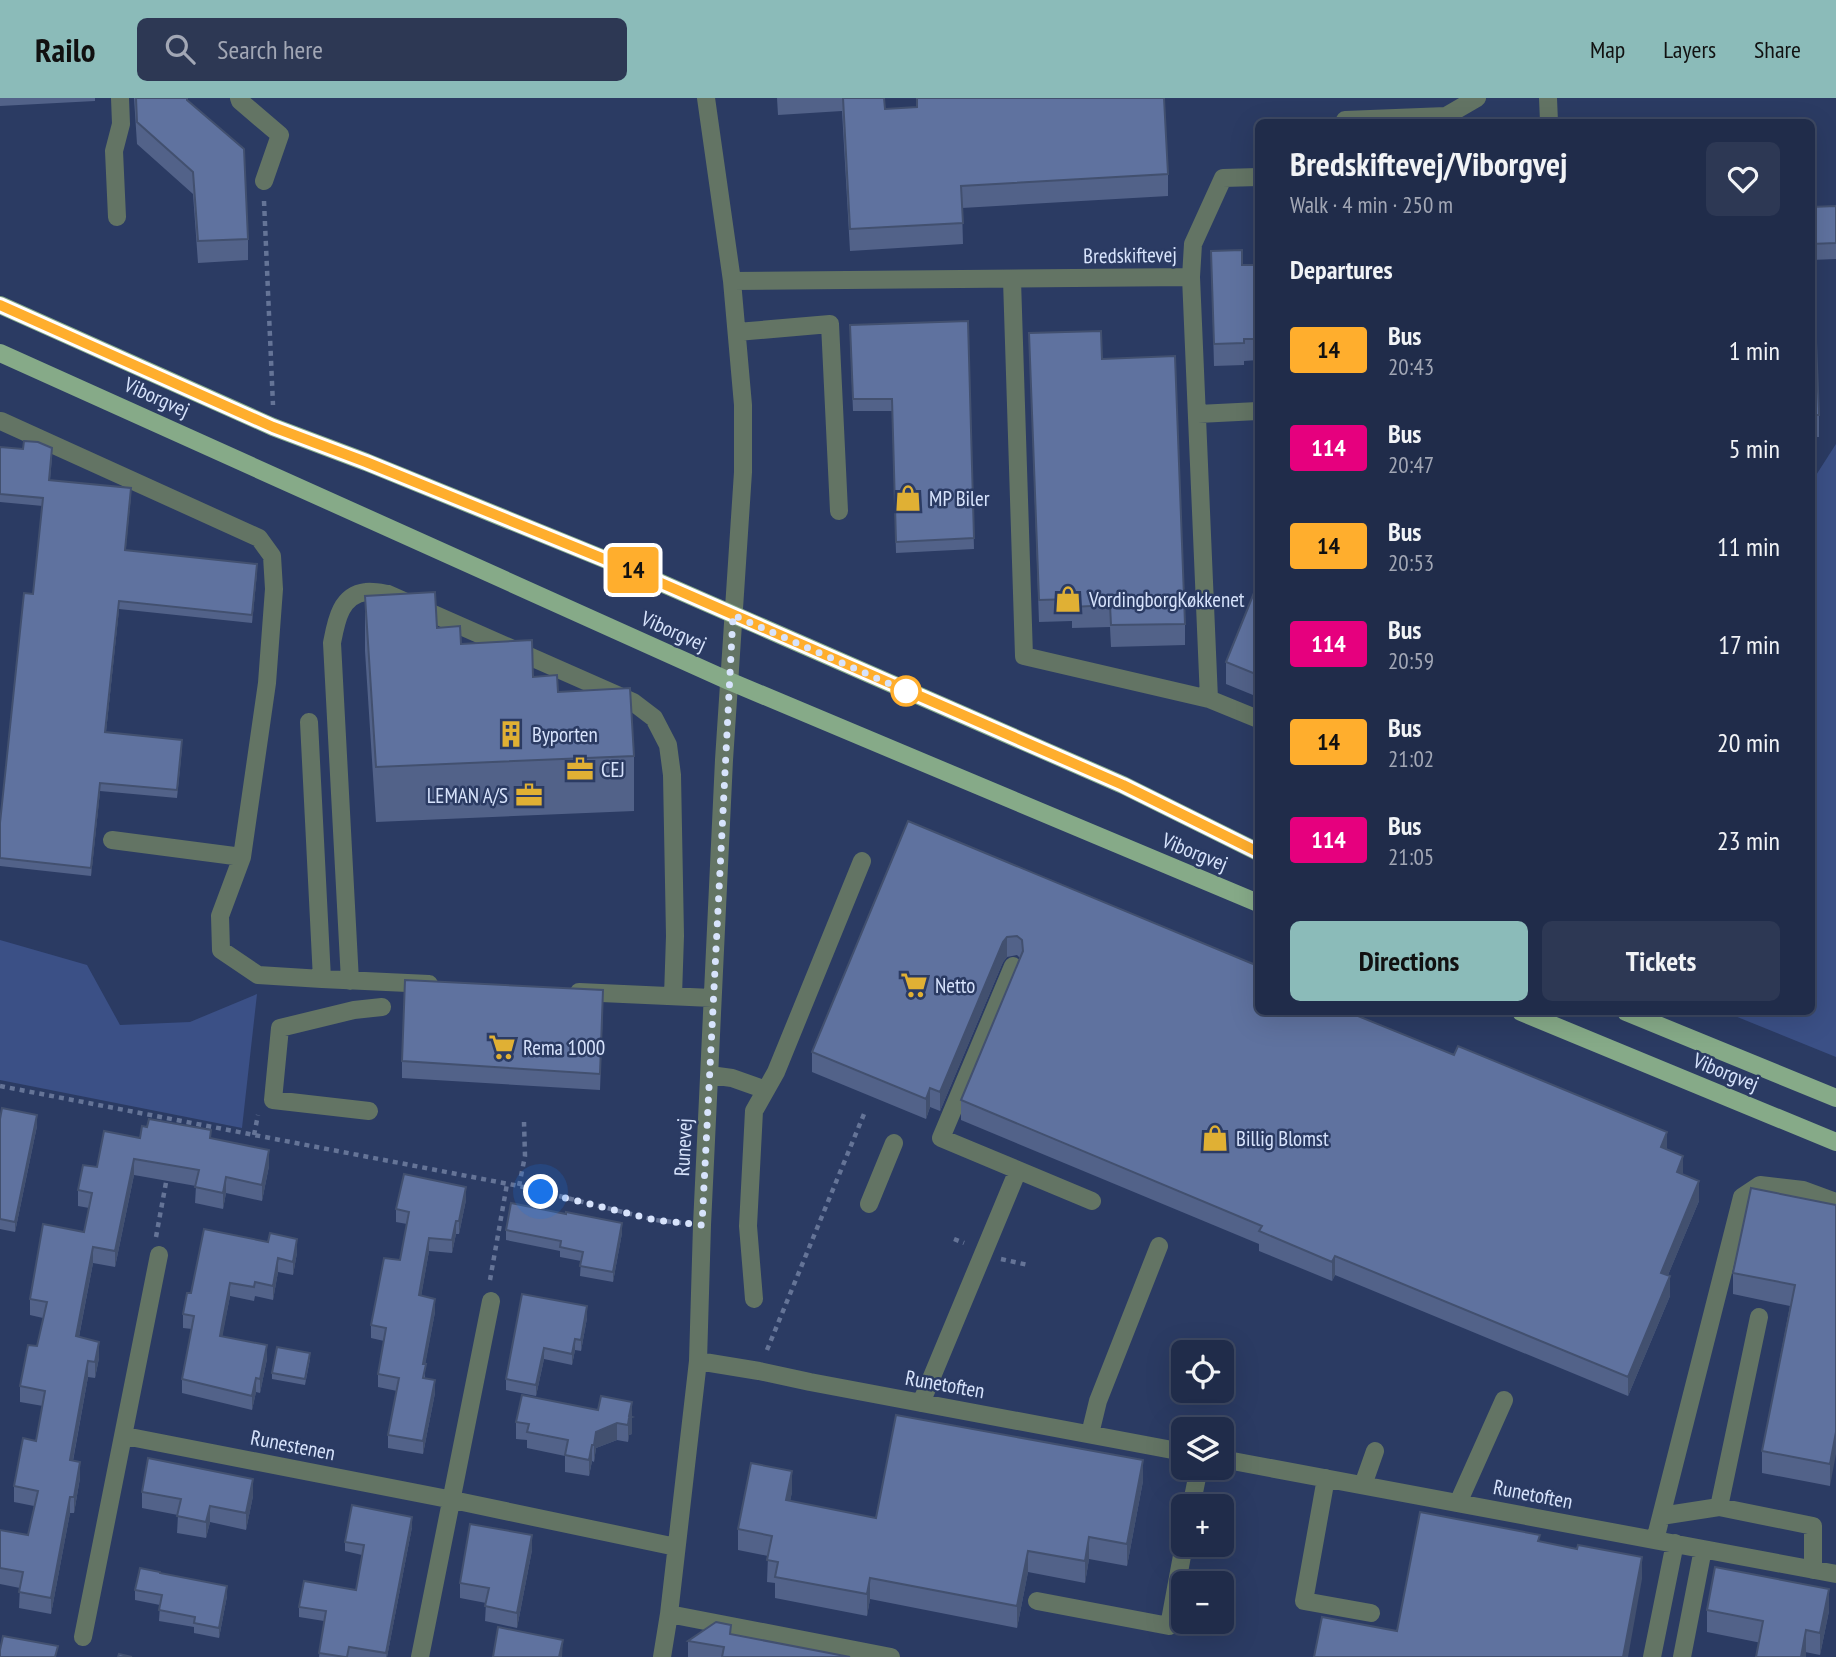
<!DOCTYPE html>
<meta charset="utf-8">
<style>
body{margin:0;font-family:"PT Sans Narrow",sans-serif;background:#2d3854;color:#f1f3f6;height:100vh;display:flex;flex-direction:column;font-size:26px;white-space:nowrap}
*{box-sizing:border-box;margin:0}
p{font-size:23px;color:#a2a7b5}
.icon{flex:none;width:38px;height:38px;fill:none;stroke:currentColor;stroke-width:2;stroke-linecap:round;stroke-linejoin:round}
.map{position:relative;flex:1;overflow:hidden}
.sheet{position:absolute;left:1255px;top:21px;width:560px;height:896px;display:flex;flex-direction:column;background:#202c4a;border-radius:10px;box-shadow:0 7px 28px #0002,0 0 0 2px #3d4862}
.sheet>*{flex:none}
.badge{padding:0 14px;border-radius:5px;font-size:24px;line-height:46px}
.tools{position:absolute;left:1171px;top:1242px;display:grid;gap:14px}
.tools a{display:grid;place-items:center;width:63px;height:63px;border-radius:10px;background:#202c4a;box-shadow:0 7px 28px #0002,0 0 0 2px #3d4862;font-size:35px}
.you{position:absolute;width:35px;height:35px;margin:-18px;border:5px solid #fff;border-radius:50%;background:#1a73e8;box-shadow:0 0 0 10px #1a73e833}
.map>.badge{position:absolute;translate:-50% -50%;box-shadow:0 0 0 4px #fff}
h2{padding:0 35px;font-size:26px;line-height:63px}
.round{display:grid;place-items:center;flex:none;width:74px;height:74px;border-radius:10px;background:#2d3854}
.head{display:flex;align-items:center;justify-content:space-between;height:119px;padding:0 35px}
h1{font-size:33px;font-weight:800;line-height:52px}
.button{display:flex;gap:14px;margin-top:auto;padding:14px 35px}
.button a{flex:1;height:80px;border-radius:10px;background:#8bbbb9;color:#111;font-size:28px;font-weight:800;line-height:80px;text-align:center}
.button a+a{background:#2d3854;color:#f1f3f6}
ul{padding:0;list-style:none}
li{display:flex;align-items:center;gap:21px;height:98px;padding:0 35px}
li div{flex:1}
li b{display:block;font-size:26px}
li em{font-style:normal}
li .badge{min-width:77px;font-weight:700;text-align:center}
header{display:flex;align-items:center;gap:42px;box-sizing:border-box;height:98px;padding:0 35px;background:#8bbbb9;color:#111}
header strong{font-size:33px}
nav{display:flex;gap:38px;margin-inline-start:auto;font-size:24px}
.search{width:490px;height:63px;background:#2d3854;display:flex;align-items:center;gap:18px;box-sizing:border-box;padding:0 24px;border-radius:10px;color:#a2a7b5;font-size:26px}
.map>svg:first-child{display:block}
.green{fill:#3b5086}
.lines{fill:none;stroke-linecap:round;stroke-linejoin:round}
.path{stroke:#657497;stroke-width:4.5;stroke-dasharray:5 5;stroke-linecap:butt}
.minor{stroke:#637464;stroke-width:18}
.major{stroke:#86aa88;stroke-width:18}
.wall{fill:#526289}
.shaded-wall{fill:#42506f}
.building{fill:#5f729f;stroke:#42506f;stroke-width:2}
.line-casing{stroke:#fff;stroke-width:16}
.line{stroke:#ffae2d;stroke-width:10}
.walk{stroke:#d7e3fc;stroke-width:7;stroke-dasharray:0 12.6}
.stop-dot{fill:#fff;stroke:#ffae2d;stroke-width:3.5}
.labels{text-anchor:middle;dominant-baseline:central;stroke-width:5;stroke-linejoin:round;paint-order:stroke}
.street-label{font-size:21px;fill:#d7e3fc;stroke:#2b3b63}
.poi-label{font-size:21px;fill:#d7e3fc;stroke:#2b3b63;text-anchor:start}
</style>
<header>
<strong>Railo</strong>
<div class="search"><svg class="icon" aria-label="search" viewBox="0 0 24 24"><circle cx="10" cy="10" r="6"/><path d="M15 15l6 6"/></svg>Search here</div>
<nav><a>Map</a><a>Layers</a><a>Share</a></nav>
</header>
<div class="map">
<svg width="1836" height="1559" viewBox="0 0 1836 1559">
<rect width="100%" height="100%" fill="#2b3b63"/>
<!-- green -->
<path class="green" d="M1836 346V959L1725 914H1811V385Z
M0 842 87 867 120 927 190 924 257 896 242 1030 0 982Z"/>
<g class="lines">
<!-- path -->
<path class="path" d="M264 103 273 307
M0 988 519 1088 655 1122 684 1125
M254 1037 258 1017
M519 1088 525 1058 524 1024
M156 1139 167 1079
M954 1141 964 1145
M1001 1161 1028 1167
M490 1182 507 1086
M767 1252 864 1016"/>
<!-- minor -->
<path class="minor" d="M239 0 240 3 280 37 264 83
M1548 0 1549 24
M1345 22 1446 18 1477 0
M117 119 114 53 121 26 120 0
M1191 179 1193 146 1223 80 1258 79
M1012 182 1024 558 1209 601 1258 621
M732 183 1191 179 1209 601
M737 234 830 226 839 413
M1198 316 1258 313
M1 323 259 440 272 458 274 491 267 585 242 759 112 742
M309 624 322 881 429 886
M242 759 220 818 221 852 258 877 322 881
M1013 868 941 1040 1092 1103
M350 883 332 545C336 524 340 497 366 494 373 493 382 495 388 496L633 604 654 620 668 647 672 677 675 838 673 898
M579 894 712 900
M710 977 732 980 766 992
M369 1013 273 1002 280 930 354 912 382 909
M869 1106 894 1045
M754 1201 748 1128 754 1013 776 974 862 763
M698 1263 759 1273 810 1284 1183 1354
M921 1305 1018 1072
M1090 1336 1098 1303 1159 1148
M125 1338 453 1402 676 1449
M1222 1361 1836 1476
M1326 1380 1304 1503 1371 1515
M1363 1387 1375 1353
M1458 1405 1504 1302
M1191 1409 1199 1370
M1719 1409 1759 1219
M1661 1418 1719 1409 1813 1428V1472
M1655 1442 1742 1099 1760 1087 1803 1092 1836 1104
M1037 1503 1169 1528 1184 1447
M669 1516 891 1559
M83 1539 159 1157
M420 1559 491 1203
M662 1559 669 1516 698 1263 702 1127 724 662 743 374V307L732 183 706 0
M1652 1559 1675 1445
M1682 1559 1703 1451"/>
<!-- major -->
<path class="major" d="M0 207 273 329 366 364 636 474 1123 687 1258 754
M0 255 729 583 1258 805
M1521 914 1836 1044
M1626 914 1836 1000"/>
</g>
<!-- wall -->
<path class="wall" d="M0 0H95V3L0 8Z
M134 0H187L248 141V162L198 165 193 96 137 46Z
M777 0H884L885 11 916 9V0H1164L1168 76V98L962 110 963 146 850 153 842 13 778 17Z
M1836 108V161L1811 162V109Z
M1211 153 1242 167H1258V262L1244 263V267L1214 268Z
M1811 194 1819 317V339H1811Z
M968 223 974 451 896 455 892 313H853L850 239Z
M1029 235 1102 261 1185 526V547L1111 549 1110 529 1072 530V523L1039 524Z
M0 349 52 359 50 382 131 398 125 452 257 474 252 525 119 511 106 634 182 650 177 700 100 693 91 778 0 768V725L33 496 43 408 0 404Z
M1258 485V599L1226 586V564Z
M365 498 437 530 461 546 533 579 558 594 634 658V713L376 724 365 553Z
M908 723 1258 914 1667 1051 1699 1103 1668 1177 1670 1198 1628 1298 1335 1177 1332 1183 1259 1153V1146L961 1022V1002L1020 860 1017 857 1007 859 1003 864 940 1013 930 1009 926 1021 812 974V954Z
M603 909 600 992 402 980V963Z
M0 1021 37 1028 15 1134 0 1131Z
M140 1040H211L269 1068 262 1103 226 1095 223 1111 195 1105 196 1088 134 1077 115 1169 93 1165 79 1239 99 1260 95 1280 88 1279 73 1363 80 1380 74 1415H70L51 1516 19 1510 20 1490 0 1486V1432L28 1437 34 1408 14 1404V1388L36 1343 43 1308 20 1304V1288L37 1248 43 1220 30 1217V1201L84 1134 89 1110 78 1108V1092L97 1069Z
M466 1102 459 1136H456L452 1155 429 1153 421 1198 435 1214 425 1266V1281L435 1295 423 1356 388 1350V1337L397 1293 378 1289V1276L384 1243 371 1240V1227L400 1162 407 1126 396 1124V1111Z
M1836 1107 1830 1388 1762 1375V1353L1790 1208 1733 1196V1175Z
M204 1131 297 1155 293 1177 278 1174 273 1202 255 1198 254 1203 230 1198 222 1238 267 1261 260 1295 256 1294 252 1312 182 1295V1281L192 1231 183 1230V1216L191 1195Z
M506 1132 622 1135 613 1184 580 1178 581 1163 560 1159V1153L506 1142Z
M522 1196 587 1220 581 1253 575 1252 572 1267 544 1261 536 1298 506 1292V1281Z
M310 1261 305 1287 272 1281V1275Z
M632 1304V1336L629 1337 628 1344 617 1342 596 1350 594 1364 592 1363 589 1378 565 1374V1358L527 1350V1342L516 1341V1324L598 1312Z
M1143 1383 1127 1468 1089 1461 1085 1485 1028 1474 1017 1530 870 1501 867 1518 775 1500V1485L767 1484 768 1458 738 1452V1431L792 1394 790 1403 876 1420Z
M142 1394 253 1398 246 1432 210 1424 206 1440 177 1435 178 1417 142 1410Z
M412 1429 387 1559H319L324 1523 299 1519V1509L356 1492 362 1457 345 1453V1444Z
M532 1452 517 1530 485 1523 486 1505 460 1500V1485Z
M160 1476 227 1498 219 1540 194 1535V1529L159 1523 160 1507 135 1502V1492Z
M1707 1512 1829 1513 1820 1557 1707 1534Z
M731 1536 850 1559H688V1543Z"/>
<!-- shaded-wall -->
<path class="shaded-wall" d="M131 390V398L125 460V452Z
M257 466V474L252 525V517Z
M119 503V511L105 642V634Z
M100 685V693L91 778V770Z
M1007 839V859L1003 864 940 1013V994L1003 844Z
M930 990V1009L926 1021V1001Z
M37 1017V1028L15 1134V1124Z
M1667 1034V1054L1661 1049Z
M269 1052V1068L262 1103V1087Z
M1683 1058V1078L1677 1074Z
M134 1061V1077L115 1169V1153Z
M226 1079V1095L223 1111V1095Z
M1699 1083V1103L1661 1194V1175Z
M466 1089V1102L459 1136V1123Z
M456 1123V1136L452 1155V1142Z
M622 1125V1135L613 1184V1174Z
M429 1140V1153L419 1211V1197Z
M297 1141V1155L293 1177V1164Z
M93 1149V1165L76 1254V1238Z
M1335 1158V1177L1332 1183V1164Z
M278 1160V1174L273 1202V1188Z
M1670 1178V1198L1628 1298V1279Z
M230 1185V1198L220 1252V1238Z
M435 1201V1214L423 1279V1266Z
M587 1208V1220L581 1253V1242Z
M575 1241V1252L572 1267V1256Z
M99 1244V1260L95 1280V1264Z
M267 1247V1261L260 1295V1281Z
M544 1250V1261L536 1298V1287Z
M88 1263V1279L70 1378V1362Z
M256 1280V1294L252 1312V1298Z
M435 1282V1295L423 1356V1343Z
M632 1304V1336L629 1337 628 1344V1327Z
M617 1325V1342L596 1350 594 1364V1347L596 1334Z
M1836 1334V1356L1830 1388V1366Z
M592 1347V1363L589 1378V1362Z
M1143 1362V1383L1127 1468V1446Z
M80 1364V1380L74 1415V1399Z
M792 1373V1394L786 1424V1402Z
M253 1381V1398L246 1432V1415Z
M70 1399V1415L51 1516V1500Z
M210 1408V1424L206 1440V1424Z
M412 1419V1429L387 1559H386Z
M532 1437V1452L517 1530V1515Z
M1089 1439V1461L1085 1485V1463Z
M1028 1453V1474L1017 1530V1508Z
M1642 1459V1481L1628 1559H1623Z
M870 1480V1501L867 1518V1496Z
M227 1488V1498L219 1540V1530Z
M1829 1491V1513L1820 1557V1535Z
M1806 1532V1559H1801Z
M563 1542 562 1559H559Z"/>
<!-- building -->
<path class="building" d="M136 0H187V2L244 51 248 141 198 143 193 74 137 24Z
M843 0H884L885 11 917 9V0H1164L1168 76 961 88 963 125 850 131Z
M1836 108V145L1811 146V109Z
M1242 152V167H1258V241H1244V245L1214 246 1211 153Z
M1811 194H1814L1819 317H1811Z
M968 223 974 440 896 444 892 301H853L850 227Z
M1101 233 1102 261 1175 258 1185 526 1111 527 1110 507 1072 509V501L1039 502 1029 235Z
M24 343 38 344 52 350 49 382 131 390 125 452 257 466 252 517 119 503 105 634 182 642 177 692 100 685 91 770 0 760V725L24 495 33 496 43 400 0 396V349L23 351Z
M1258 485V577L1226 564Z
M435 494 437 530 460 528 461 546 532 542 533 579 557 577 558 594 630 590 634 658 376 669 365 498Z
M908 723 1258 868V914H1348L1454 957 1458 948 1667 1034 1661 1049 1683 1058 1677 1074 1699 1083 1661 1175 1670 1178 1628 1279 1335 1158 1332 1164 1259 1133 1262 1128 961 1002 1023 853 1022 842 1017 838 1007 839 1003 844 940 994 930 990 926 1001 812 954Z
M405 882 603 892 600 976 402 963Z
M2 1010 37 1017 15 1124 0 1121V1021Z
M149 1021 211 1032 210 1040 269 1052 262 1087 226 1079 223 1095 195 1089 199 1072 134 1061 115 1153 93 1149 76 1238 99 1244 95 1264 88 1263 70 1362 80 1364 74 1399H70L51 1500 19 1494 23 1474 0 1470V1432L28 1437 38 1393 14 1388 23 1340 36 1343 45 1293 20 1288 28 1247 37 1248 47 1204 30 1201 43 1126 84 1134 92 1095 78 1092 83 1067 97 1069 104 1033 140 1040 142 1028 147 1029Z
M404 1076 466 1089 459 1123H456L452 1142 429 1140 419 1197 435 1201 423 1266H426L423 1280 435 1282 423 1343 388 1337 399 1280 378 1276 386 1230 371 1227 384 1160 400 1162 409 1114 396 1111Z
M1751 1090 1836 1107V1334L1830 1366 1762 1353 1795 1187 1733 1175Z
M511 1105 566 1116V1114L622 1125 613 1174 580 1168 583 1154 560 1149 561 1143 506 1132Z
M204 1131 268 1144 270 1135 297 1141 293 1164 278 1160 273 1188 255 1184 254 1189 230 1185 220 1238 267 1247 260 1281 256 1280 252 1298 182 1281 194 1218 183 1216 187 1195H191Z
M522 1196 587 1208 581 1242 575 1241 572 1256 544 1250 536 1287 506 1281Z
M277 1249 310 1255 305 1281 272 1275Z
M522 1297 598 1312 601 1298 632 1304 629 1318 632 1319 629 1320 628 1327 617 1325 596 1334 594 1347H592L589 1362 565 1357 568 1342 527 1334 529 1326 516 1324Z
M896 1317 1143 1362 1127 1446 1089 1439 1085 1463 1028 1453 1017 1508 870 1480 867 1496 775 1479 778 1464 767 1462 772 1438 738 1431 751 1365 792 1373 786 1402 876 1420Z
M148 1360 253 1381 246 1415 210 1408 206 1424 177 1418 181 1401 142 1394Z
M352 1407 412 1419 386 1555 349 1549 347 1559H345L319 1555 326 1513 299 1509 304 1483 356 1492 364 1447 345 1444Z
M1420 1414 1540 1437 1538 1443 1577 1451 1578 1447 1642 1459 1623 1559H1314L1322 1519 1397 1533Z
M470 1426 532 1437 517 1515 485 1508 489 1490 460 1485Z
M1715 1469 1829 1491 1820 1535 1806 1532 1801 1559H1756L1763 1523 1707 1512Z
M140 1470 160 1474V1475L227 1488 219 1530 194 1525 195 1519 159 1512 162 1497 135 1492Z
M716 1524 731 1527 730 1536 850 1559H722L724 1549 688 1543Z
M498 1529 563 1542 559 1559H493Z
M3 1538 58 1548 55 1559H0V1552Z
M119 1556 132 1559H118Z"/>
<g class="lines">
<defs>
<path id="line" d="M0 207 273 329 366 364 636 474 1123 687 1258 754"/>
</defs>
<!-- line casing -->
<use href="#line" class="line-casing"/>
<!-- line -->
<use href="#line" class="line"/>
<!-- walk -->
<path class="walk" d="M541 1094 655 1122 702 1127 733 517 906 593"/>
</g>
<!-- icons -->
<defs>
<symbol id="shop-bare" viewBox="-9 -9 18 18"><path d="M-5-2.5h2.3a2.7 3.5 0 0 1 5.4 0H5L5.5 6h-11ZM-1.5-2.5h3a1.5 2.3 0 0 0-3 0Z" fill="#e0b034" stroke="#2b3b63" stroke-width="2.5" paint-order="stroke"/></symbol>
<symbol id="building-bare" viewBox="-9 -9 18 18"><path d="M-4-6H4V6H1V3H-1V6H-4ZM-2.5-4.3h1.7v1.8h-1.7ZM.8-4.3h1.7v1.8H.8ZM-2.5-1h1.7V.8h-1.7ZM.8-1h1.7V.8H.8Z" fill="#e0b034" stroke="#2b3b63" stroke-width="2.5" paint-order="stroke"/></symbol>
<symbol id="office-bare" viewBox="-9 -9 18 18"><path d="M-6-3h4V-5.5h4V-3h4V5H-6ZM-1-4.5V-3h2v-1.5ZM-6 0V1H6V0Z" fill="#e0b034" stroke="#2b3b63" stroke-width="2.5" paint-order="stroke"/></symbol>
<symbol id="supermarket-bare" viewBox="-9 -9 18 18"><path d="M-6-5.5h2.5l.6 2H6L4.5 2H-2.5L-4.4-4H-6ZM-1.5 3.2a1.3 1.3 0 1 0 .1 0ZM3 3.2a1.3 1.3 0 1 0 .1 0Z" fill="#e0b034" stroke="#2b3b63" stroke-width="2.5" paint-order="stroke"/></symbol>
</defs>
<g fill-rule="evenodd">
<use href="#shop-bare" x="889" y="381" width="38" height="38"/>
<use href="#shop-bare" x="1049" y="482" width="38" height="38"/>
<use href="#building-bare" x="492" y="617" width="38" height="38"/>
<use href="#office-bare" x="561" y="652" width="38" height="38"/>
<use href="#office-bare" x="510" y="678" width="38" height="38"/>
<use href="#supermarket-bare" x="895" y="868" width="38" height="38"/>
<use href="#supermarket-bare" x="483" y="930" width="38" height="38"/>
<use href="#shop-bare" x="1196" y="1021" width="38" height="38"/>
</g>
<!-- markers -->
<circle class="stop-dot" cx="906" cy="593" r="14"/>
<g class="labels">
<!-- street labels -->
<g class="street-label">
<text transform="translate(1130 157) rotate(-1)">Bredskiftevej</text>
<text transform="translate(157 299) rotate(24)">Viborgvej</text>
<text transform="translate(674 533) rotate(24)">Viborgvej</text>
<text transform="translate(1195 754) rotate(22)">Viborgvej</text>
<text transform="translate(1726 974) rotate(22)">Viborgvej</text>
<text transform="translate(683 1049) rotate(-87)">Runevej</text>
<text transform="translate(945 1286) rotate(10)">Runetoften</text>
<text transform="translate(293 1347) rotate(11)">Runestenen</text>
<text transform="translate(1533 1396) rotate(11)">Runetoften</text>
</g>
<!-- poi labels -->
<g class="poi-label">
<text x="929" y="400">MP Biler</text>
<text x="1089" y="501">VordingborgKøkkenet</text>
<text x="532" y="636">Byporten</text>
<text x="601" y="671">CEJ</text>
<text x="508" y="697" text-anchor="end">LEMAN A/S</text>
<text x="935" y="887">Netto</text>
<text x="523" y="949">Rema 1000</text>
<text x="1236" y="1040">Billig Blomst</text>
</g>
</g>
</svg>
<div class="tools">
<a><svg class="icon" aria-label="locate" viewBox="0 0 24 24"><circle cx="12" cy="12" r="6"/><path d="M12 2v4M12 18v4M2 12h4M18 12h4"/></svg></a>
<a><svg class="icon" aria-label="layers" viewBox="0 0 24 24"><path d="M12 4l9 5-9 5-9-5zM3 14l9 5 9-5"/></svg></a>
<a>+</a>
<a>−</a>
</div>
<div class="you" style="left:541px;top:1094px"></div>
<b class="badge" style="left:633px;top:472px;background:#ffae2d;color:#111">14</b>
<section class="sheet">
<div class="head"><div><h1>Bredskiftevej/Viborgvej</h1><p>Walk · 4 min · 250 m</p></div><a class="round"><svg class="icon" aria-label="heart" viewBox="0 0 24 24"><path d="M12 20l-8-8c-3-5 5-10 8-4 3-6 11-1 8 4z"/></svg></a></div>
<h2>Departures</h2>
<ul>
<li><span class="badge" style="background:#ffae2d;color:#111">14</span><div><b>Bus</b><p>20:43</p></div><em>1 min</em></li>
<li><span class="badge" style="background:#e6007e;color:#fff">114</span><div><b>Bus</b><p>20:47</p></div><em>5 min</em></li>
<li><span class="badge" style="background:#ffae2d;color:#111">14</span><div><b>Bus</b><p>20:53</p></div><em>11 min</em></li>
<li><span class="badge" style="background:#e6007e;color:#fff">114</span><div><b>Bus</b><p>20:59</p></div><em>17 min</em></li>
<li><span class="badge" style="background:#ffae2d;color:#111">14</span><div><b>Bus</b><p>21:02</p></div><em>20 min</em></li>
<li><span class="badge" style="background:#e6007e;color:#fff">114</span><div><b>Bus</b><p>21:05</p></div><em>23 min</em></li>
</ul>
<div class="button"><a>Directions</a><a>Tickets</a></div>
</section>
</div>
